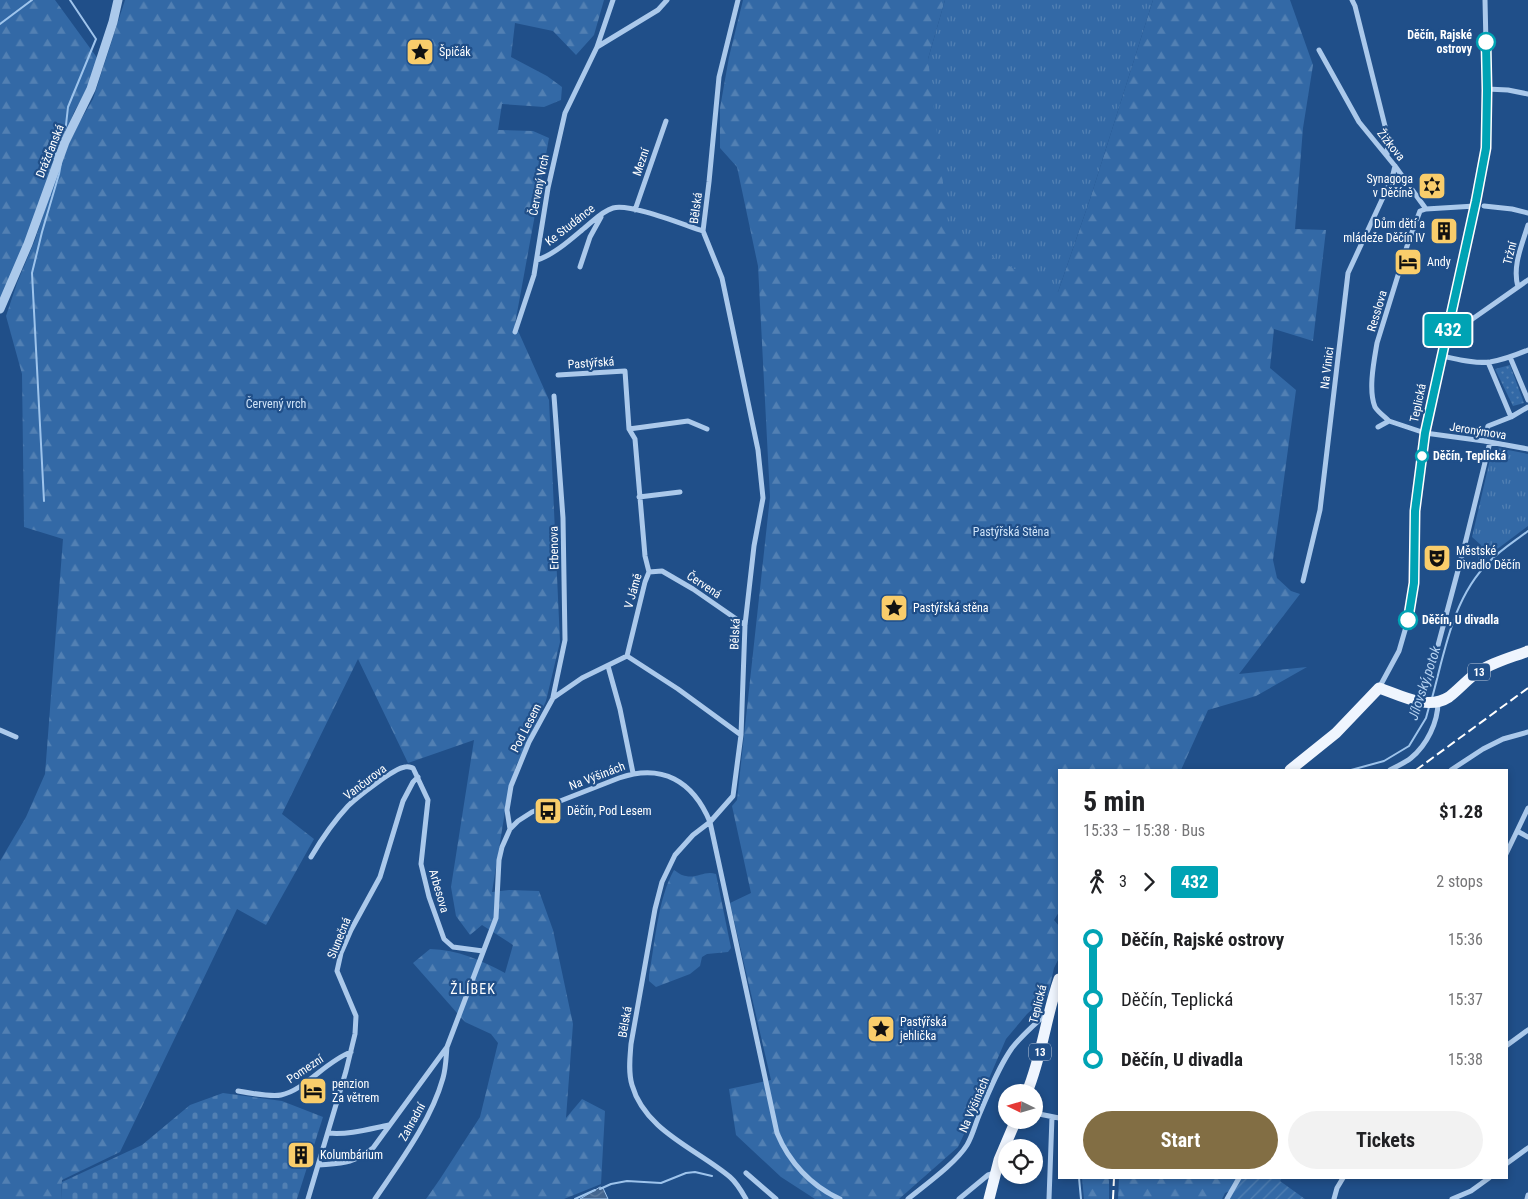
<!DOCTYPE html>
<meta charset="utf-8">
<style>
body{margin:0;font-family:"Roboto Condensed",sans-serif;background:#f2f2f2;color:#202124;height:100vh;display:flex;flex-direction:column;font-size:19px;white-space:nowrap}
*{box-sizing:border-box;margin:0}
p{font-size:16px;color:#757577}
.icon{flex:none;width:28px;height:28px;fill:none;stroke:currentColor;stroke-width:2;stroke-linecap:round;stroke-linejoin:round}
.map{position:relative;flex:1;overflow:hidden}
.sheet{position:absolute;left:1058px;top:769px;width:450px;height:410px;display:flex;flex-direction:column;background:#fff;border-radius:0px;box-shadow:0 2px 8px #0003}
.sheet>*{flex:none}
.badge{padding:0 10px;border-radius:4px;font-size:18px;line-height:32px}
.needle{width:32px;rotate:275deg}
.controls{position:absolute;left:998px;top:1084px;display:grid;gap:10px}
.controls a{display:grid;place-items:center;width:45px;height:45px;border-radius:50%;background:#fff;box-shadow:0 2px 8px #0003;font-size:25px}
.map>.badge{position:absolute;translate:-50% -50%;box-shadow:0 0 0 2px #fff}
.legs{display:flex;align-items:center;gap:8px;height:55px;padding:0 25px;font-size:16px}
.legs p{margin-inline-start:auto}
.head{display:flex;align-items:center;justify-content:space-between;height:85px;padding:0 25px}
h1{font-size:28px;font-weight:700;line-height:38px}
.button{display:flex;gap:10px;margin-top:auto;padding:10px 25px}
.button a{flex:1;height:58px;border-radius:30px;background:#826e44;color:#fff;font-size:20px;font-weight:700;line-height:58px;text-align:center}
.button a+a{background:#f2f2f2;color:#202124}
ul{padding:0 25px;list-style:none}
li{display:flex;align-items:center;gap:18px;height:60px;font-size:19px}
li i{display:grid;place-items:center;width:8px;height:100%;margin:0 6px;background:currentColor}
li i::after{content:'';width:12px;height:12px;margin:-6px;border:4px solid;border-radius:50%;background:#fff}
li p{margin-inline-start:auto}
li:first-child i{background:linear-gradient(#0000 50%,currentColor 0)}
li:last-child i{background:linear-gradient(currentColor 50%,#0000 0)}
.map>svg:first-child{display:block}
.grass{fill:url(#grass-dots)}
.forest{fill:url(#forest-firs)}
.cemetery{fill:url(#cemetery-stones)}
.park{fill:url(#park-tufts)}
.garden{fill:url(#garden-furrows)}
.water{fill:url(#water-waves);stroke:#9ec4ec}
.lines{fill:none;stroke-linecap:round;stroke-linejoin:round}
.stream{stroke:#9ec4ec;stroke-width:2}
.minor{stroke:#abc9eb;stroke-width:5}
.tertiary{stroke:#abc9eb;stroke-width:9}
.primary{stroke:#eff5fe;stroke-width:11}
.rail{stroke:#fff;stroke-width:2;stroke-dasharray:9 4;stroke-linecap:butt}
.line-1-casing{stroke:#fff;stroke-width:11}
.line-1{stroke:#00a3b4;stroke-width:8}
.stop-1-dot{fill:#fff;stroke:#00a3b4;stroke-width:2.5}
.labels{text-anchor:middle;dominant-baseline:central;stroke-width:4.5;stroke-linejoin:round;paint-order:stroke}
.shield{fill:#204f89;stroke:#bccadc;stroke-width:1}
.shield-label{font-size:11px;font-weight:bold;fill:#fff}
.stop-label{font-size:12px;font-weight:bold;fill:#fff;stroke:#204f89;text-anchor:start}
.poi-label{font-size:12px;fill:#fff;stroke:#204f89;text-anchor:start}
.street-label{font-size:12px;fill:#fff;stroke:#204f89}
.park-label{font-size:12px;fill:#cfe3f8;stroke:#204f89}
.water-label{font-size:14px;font-style:italic;fill:#b6d3f2;stroke:#204f89}
.neighbourhood-label{font-size:14px;letter-spacing:1px;fill:#fff;stroke:#204f89}
</style>
<div class="map">
<svg width="1528" height="1199" viewBox="0 0 1528 1199">
<defs>
<pattern id="grass-dots" width="8" height="8" patternUnits="userSpaceOnUse" patternTransform="scale(1.25)"><rect width="8" height="8" fill="#3369a6"/><path d="M2 2h.1M6 6h.1" fill="none" stroke="#5280b3" stroke-width="1.8" stroke-linecap="round"/></pattern>
<pattern id="forest-firs" width="22" height="20" patternUnits="userSpaceOnUse" patternTransform="scale(1.25)"><rect width="22" height="20" fill="#3369a6"/><path d="M5 1l3.5 6h-7zM16 11l3.5 6h-7z" fill="#5280b3"/></pattern>
<pattern id="cemetery-stones" width="16" height="16" patternUnits="userSpaceOnUse" patternTransform="scale(1.25)"><rect width="16" height="16" fill="#3369a6"/><path d="M2 7V4a2 2 0 0 1 4 0v3zM10 15v-3a2 2 0 0 1 4 0v3z" fill="#5280b3"/></pattern>
<pattern id="park-tufts" width="24" height="20" patternUnits="userSpaceOnUse" patternTransform="scale(1.25)"><rect width="24" height="20" fill="#3369a6"/><path d="M3 7l-1-3M5 7V3M7 7l1-3M15 17l-1-3M17 17v-4M19 17l1-3" fill="none" stroke="#5280b3"/></pattern>
<pattern id="garden-furrows" width="10" height="10" patternUnits="userSpaceOnUse" patternTransform="scale(1.25)"><rect width="10" height="10" fill="#3369a6"/><path d="M-1 1l2-2M0 10L10 0M9 11l2-2" fill="none" stroke="#5280b3"/></pattern>
<pattern id="water-waves" width="16" height="10" patternUnits="userSpaceOnUse" patternTransform="scale(1.25)"><rect width="16" height="10" fill="#43658f"/><path d="M0 5q4-4 8 0t8 0" fill="none" stroke="#5f7ca0"/></pattern>
</defs>
<rect width="100%" height="100%" fill="#204f89"/>
<!-- grass -->
<path class="grass" d="M1510 365 1524 403 1513 406 1495 369Z"/>
<!-- forest -->
<path class="forest" d="M0 0H55L98 59 89 86 74 112 30 230 0 300Z
M125 0H604L594 35 576 55 553 31 515 23 511 57 547 76 562 87 561 100 544 107 502 104 498 130 533 131 549 138 515 324 549 400 560 642 546 701 516 766 507 799 492 892 509 890 539 891 553 930 573 1024 566 1118 582 1099 605 1111 601 1184 564 1199H426L440 1179 480 1117 498 1043 491 1034 465 1022 413 963 430 949C458 950 481 960 505 973L513 945 482 925 470 935 456 916 451 887 474 740 408 763 358 659 282 814 314 839 266 925 237 909 120 1152 62 1180 61 1199H0V861L26 817 45 774 63 539 24 527 22 374 6 316 17 283 35 240 51 191 68 146 79 123 93 99Z
M743 0H945L928 59 1058 292 1091 196 1153 0H1290L1313 65 1303 128 1295 229 1326 230 1313 341 1274 329 1270 368 1296 390 1273 560 1277 578 1291 591 1300 594 1239 674 1307 667 1256 696 1208 710 1181 770H1059V912L1054 920 1059 926V958L1054 968 1048 995 1027 1014 1006 1039 978 1104 958 1147 899 1199H815L781 1177 736 1135 729 1089 771 1080 730 903 751 893 732 806 737 800 770 497 758 266 737 167 720 148V108L729 57Z
M674 870C677 872 682 876 686 876 696 879 705 870 716 874L731 948 728 952 707 954 702 957 700 966 690 974 656 987 649 981V975C655 943 658 898 674 870Z
M1082 1178H1109V1199H1084Z
M1119 1178H1236L1237 1180 1232 1190 1225 1193 1222 1199H1118Z"/>
<!-- cemetery -->
<path class="cemetery" d="M223 1093 282 1101 323 1117 297 1199H61L62 1182 142 1145 190 1105Z"/>
<!-- park -->
<path class="park" d="M945 0H1153L1091 196 1058 292 994 258 948 224 928 59Z
M1498 448 1528 454V526L1492 553 1478 565 1477 564 1481 545 1472 537 1491 455 1493 452Z"/>
<!-- garden -->
<path class="garden" d="M1241 1178H1282L1280 1181 1305 1199H1228Z"/>
<!-- water -->
<path class="water" d="M600 1187 603 1188 608 1199H580Z"/>
<g class="lines">
<!-- stream -->
<path class="stream" d="M0 24 32 0
M55 159 54 158 66 125 68 107 96 39 70 0
M44 501 32 273 42 232 59 174 61 163
M1432 698C1445 651 1453 597 1489 562 1500 550 1515 541 1528 531
M1351 770 1384 761 1409 746 1426 718 1429 707
M1079 1178 1081 1199
M600 1189 611 1184 627 1181 661 1183 686 1173 695 1172 712 1176
M575 1199 595 1190"/>
<!-- minor -->
<path class="minor" d="M738 0 719 77 709 182 703 231 722 278 758 450 763 498 754 546 745 625 741 735 733 796 710 822 693 835 675 855 662 882 655 909 631 1044C630 1057 628 1072 632 1085 645 1131 697 1149 730 1177 737 1183 742 1192 746 1199
M1352 0 1355 6 1388 138 1387 156
M597 47 613 0
M1319 50 1359 122 1395 166 1426 209 1475 206
M1487 89 1508 90 1528 94
M1484 206 1512 209 1528 213
M635 210 666 121
M537 260C553 255 569 241 582 230 591 223 602 211 613 208 630 203 684 225 703 231
M580 267 590 237 601 217
M1518 287C1512 266 1522 245 1528 225
M1448 327H1461L1528 280
M515 332 534 275 548 188 565 113 597 47 658 10 667 0
M1442 356C1457 359 1474 364 1490 362 1503 360 1516 355 1528 350
M1510 357 1528 400
M1488 362 1511 417
M1389 421C1385 417 1378 412 1375 407 1368 390 1374 361 1377 343L1408 243 1420 211 1426 209
M1378 427 1389 421 1425 433 1484 441 1528 449
M629 429 688 421 707 429
M1484 441 1488 426 1511 417 1528 407
M639 497 680 492
M649 572 662 571 693 589 745 625
M1303 581 1320 510 1348 273 1392 178 1395 166
M627 656 678 689 741 735
M608 666 620 709 633 773
M1379 688 1399 651 1408 620 1414 583 1415 511 1425 433 1476 201 1486 148 1487 136V89L1485 0
M1425 694 1464 548 1490 442
M553 697 565 640 563 518 554 396
M0 730 16 737
M1390 770C1397 766 1405 763 1411 758 1427 745 1438 722 1438 702
M1451 770 1483 749 1503 739 1528 732
M510 829 507 810 511 786 529 742 553 698 582 678 627 656 645 582 649 572 645 556 635 439 629 429 625 371 558 375
M1517 831 1528 837
M1506 854 1528 808
M311 857C321 840 334 821 348 806 356 798 394 768 405 767 408 766 410 767 413 768L428 800 421 864 429 897 444 939 453 947 483 951
M1506 1046 1528 1030
M238 1091C249 1093 271 1097 281 1095 305 1090 326 1061 351 1052
M1034 1113 1059 1118
M328 1133C349 1135 369 1129 389 1125
M1506 1164 1528 1148
M319 1165C344 1163 352 1164 373 1148L447 1047 496 918 499 860 502 847 510 829 518 821 532 812 619 778C662 763 693 781 710 822L777 1133C789 1162 811 1186 840 1199
M746 1173 776 1199
M308 1199 346 1071 355 1034 356 1016 337 971 341 953 351 930 380 877 403 801 413 782 418 777
M375 1199C400 1162 431 1121 443 1078 446 1068 446 1057 447 1047
M908 1199C925 1185 956 1163 967 1145 973 1135 975 1124 980 1113 989 1092 998 1068 1012 1048 1022 1035 1035 1024 1047 1013
M959 1199 988 1175 995 1173
M1049 1199 1052 1117
M1227 1199 1239 1178
M1334 1199 1337 1188 1343 1178
M1452 1199 1471 1191 1489 1178
M1527 1199 1528 1195"/>
<!-- tertiary -->
<path class="tertiary" d="M0 309 28 244 65 142 91 89 113 22 118 0"/>
<!-- primary -->
<path class="primary" d="M1290 770 1336 733 1379 688C1400 695 1427 711 1449 697 1458 690 1466 681 1475 674 1490 663 1510 658 1528 651
M1027 1092C1042 1056 1046 1016 1059 979
M989 1199 999 1160 1016 1120"/>
<!-- rail -->
<path class="rail" d="M1416 770 1528 688
M1113 1199 1114 1178"/>
</g>
<g class="lines">
<defs>
<path id="line-1" d="M1408 620 1414 583 1415 511 1425 433 1476 201 1486 148 1487 90 1486 42"/>
</defs>
<!-- line-1 casing -->
<use href="#line-1" class="line-1-casing"/>
<!-- line-1 -->
<use href="#line-1" class="line-1"/>
</g>
<!-- icons -->
<defs>
<symbol id="sight-square" viewBox="-11 -11 22 22"><rect x="-9" y="-9" width="18" height="18" rx="4" fill="#f9cd6b" stroke="#204f89"/><path d="M0-6L1.8-2.2L6-1.7L2.9 1.2L3.7 5.4L0 3.3L-3.7 5.4L-2.9 1.2L-6-1.7L-1.8-2.2Z" fill="#111"/></symbol>
<symbol id="synagogue-square" viewBox="-11 -11 22 22"><rect x="-9" y="-9" width="18" height="18" rx="4" fill="#f9cd6b" stroke="#204f89"/><path d="M0-6.5L5.6 3.2H-5.6ZM0 6.5L5.6-3.2H-5.6Z" fill="#111"/></symbol>
<symbol id="building-square" viewBox="-11 -11 22 22"><rect x="-9" y="-9" width="18" height="18" rx="4" fill="#f9cd6b" stroke="#204f89"/><path d="M-4-6H4V6H1V3H-1V6H-4ZM-2.5-4.3h1.7v1.8h-1.7ZM.8-4.3h1.7v1.8H.8ZM-2.5-1h1.7V.8h-1.7ZM.8-1h1.7V.8H.8Z" fill="#111"/></symbol>
<symbol id="hotel-square" viewBox="-11 -11 22 22"><rect x="-9" y="-9" width="18" height="18" rx="4" fill="#f9cd6b" stroke="#204f89"/><path d="M-6-4.5h1.5V1H6V5H4.5V3h-9V5H-6ZM-4 0a1.8 1.8 0 1 1 3.6 0ZM.5 0V-2.5h3Q6-2.5 6 0Z" fill="#111"/></symbol>
<symbol id="theatre-square" viewBox="-11 -11 22 22"><rect x="-9" y="-9" width="18" height="18" rx="4" fill="#f9cd6b" stroke="#204f89"/><path d="M-5-5.5Q0-4 5-5.5V0Q5 5 0 6Q-5 5-5 0ZM-3.3-2.5H-1v1.5H-3.3ZM1-2.5H3.3v1.5H1ZM-2.8 1Q0 5.5 2.8 1Z" fill="#111"/></symbol>
<symbol id="bus-square" viewBox="-11 -11 22 22"><rect x="-9" y="-9" width="18" height="18" rx="4" fill="#f9cd6b" stroke="#204f89"/><path d="M-5-6H5V4H4V6H2V4H-2V6H-4V4H-5ZM-3.5-4V0h7V-4ZM-3.5 1.2v1.5H-2V1.2ZM2 1.2v1.5H3.5V1.2Z" fill="#111"/></symbol>
</defs>
<g fill-rule="evenodd">
<use href="#sight-square" x="404" y="36" width="32" height="32"/>
<use href="#synagogue-square" x="1416" y="170" width="32" height="32"/>
<use href="#building-square" x="1428" y="215" width="32" height="32"/>
<use href="#hotel-square" x="1392" y="246" width="32" height="32"/>
<use href="#theatre-square" x="1421" y="542" width="32" height="32"/>
<use href="#sight-square" x="878" y="592" width="32" height="32"/>
<use href="#bus-square" x="532" y="795" width="32" height="32"/>
<use href="#sight-square" x="865" y="1013" width="32" height="32"/>
<use href="#hotel-square" x="297" y="1075" width="32" height="32"/>
<use href="#building-square" x="285" y="1139" width="32" height="32"/>
</g>
<!-- markers -->
<g class="stop-1-dot">
<circle cx="1486" cy="42" r="9"/>
<circle cx="1422" cy="456" r="6"/>
<circle cx="1408" cy="620" r="9"/>
</g>
<g class="labels">
<!-- shield labels -->
<g class="shield">
<rect x="1468" y="663.5" width="22" height="17" rx="4"/>
<rect x="1029" y="1043.5" width="22" height="17" rx="4"/>
</g>
<g class="shield-label">
<text x="1479" y="672">13</text>
<text x="1040" y="1052">13</text>
</g>
<!-- stop labels -->
<g class="stop-label">
<text x="1472" y="35" text-anchor="end">Děčín, Rajské<tspan x="1472" dy="14">ostrovy</tspan></text>
<text x="1433" y="456">Děčín, Teplická</text>
<text x="1422" y="620">Děčín, U divadla</text>
</g>
<!-- poi labels -->
<g class="poi-label">
<text x="439" y="52">Špičák</text>
<text x="1413" y="179" text-anchor="end">Synagoga<tspan x="1413" dy="14">v Děčíně</tspan></text>
<text x="1425" y="224" text-anchor="end">Dům dětí a<tspan x="1425" dy="14">mládeže Děčín IV</tspan></text>
<text x="1427" y="262">Andy</text>
<text x="1456" y="551">Městské<tspan x="1456" dy="14">Divadlo Děčín</tspan></text>
<text x="913" y="608">Pastýřská stěna</text>
<text x="567" y="811">Děčín, Pod Lesem</text>
<text x="900" y="1022">Pastýřská<tspan x="900" dy="14">jehlička</tspan></text>
<text x="332" y="1084">penzion<tspan x="332" dy="14">Za větrem</tspan></text>
<text x="320" y="1155">Kolumbárium</text>
</g>
<!-- street labels -->
<g class="street-label">
<text transform="translate(1391 145) rotate(51)">Žižkova</text>
<text transform="translate(50 151) rotate(-68)">Drážďanská</text>
<text transform="translate(641 162) rotate(-71)">Mezní</text>
<text transform="translate(539 185) rotate(-79)">Červený Vrch</text>
<text transform="translate(696 208) rotate(-82)">Bělská</text>
<text transform="translate(570 225) rotate(-38)">Ke Studánce</text>
<text transform="translate(1510 253) rotate(-76)">Tržní</text>
<text transform="translate(1377 311) rotate(-73)">Resslova</text>
<text transform="translate(591 363) rotate(-4)">Pastýřská</text>
<text transform="translate(1327 368) rotate(-83)">Na Vinici</text>
<text transform="translate(1418 403) rotate(-78)">Teplická</text>
<text transform="translate(1478 431) rotate(9)">Jeronýmova</text>
<text transform="translate(554 548) rotate(-91)">Erbenova</text>
<text transform="translate(704 585) rotate(33)">Červená</text>
<text transform="translate(633 591) rotate(-74)">V Jámě</text>
<text transform="translate(735 634) rotate(-87)">Bělská</text>
<text transform="translate(526 728) rotate(-63)">Pod Lesem</text>
<text transform="translate(597 776) rotate(-21)">Na Výšinách</text>
<text transform="translate(365 782) rotate(-37)">Vančurova</text>
<text transform="translate(439 891) rotate(74)">Arbesova</text>
<text transform="translate(339 938) rotate(-68)">Slunečná</text>
<text transform="translate(1038 1004) rotate(-76)">Teplická</text>
<text transform="translate(625 1022) rotate(-80)">Bělská</text>
<text transform="translate(305 1069) rotate(-34)">Pomezní</text>
<text transform="translate(974 1105) rotate(-67)">Na Výšinách</text>
<text transform="translate(412 1122) rotate(-61)">Zahradní</text>
</g>
<!-- park labels -->
<g class="park-label">
<text x="276" y="404">Červený vrch</text>
<text x="1011" y="532">Pastýřská Stěna</text>
</g>
<!-- water labels -->
<g class="water-label">
<text transform="translate(1424 683) rotate(-72)">Jílovský potok</text>
</g>
<!-- neighbourhood labels -->
<g class="neighbourhood-label">
<text x="473" y="989">ŽLÍBEK</text>
</g>
</g>
</svg>
<div class="controls">
<a><svg class="needle" viewBox="-14 -14 28 28"><path d="M0-13l5 13h-10z" fill="#e53935"/><path d="M0 13l5-13h-10z" fill="#757577"/></svg></a>
<a><svg class="icon" aria-label="locate" viewBox="0 0 24 24"><circle cx="12" cy="12" r="6"/><path d="M12 2v4M12 18v4M2 12h4M18 12h4"/></svg></a>
</div>
<b class="badge" style="left:1448px;top:330px;background:#00a3b4;color:#fff">432</b>
<section class="sheet">
<div class="head"><div><h1>5 min</h1><p>15:33 – 15:38 · Bus</p></div><b>$1.28</b></div>
<div class="legs"><svg class="icon" aria-label="walk" viewBox="0 0 24 24"><circle cx="13" cy="4" r="2"/><path d="M13 8l-2 6 4 7M11 14l-3 7M7 12l3-4h3l4 4"/></svg>3<svg class="icon" aria-label="forward" viewBox="0 0 24 24"><path d="M9 5l7 7-7 7"/></svg><b class="badge" style="background:#00a3b4;color:#fff">432</b><p>2 stops</p></div>
<ul>
<li><i style="color:#00a3b4"></i><b>Děčín, Rajské ostrovy</b><p>15:36</p></li>
<li><i style="color:#00a3b4"></i><span>Děčín, Teplická</span><p>15:37</p></li>
<li><i style="color:#00a3b4"></i><b>Děčín, U divadla</b><p>15:38</p></li>
</ul>
<div class="button"><a>Start</a><a>Tickets</a></div>
</section>
</div>
